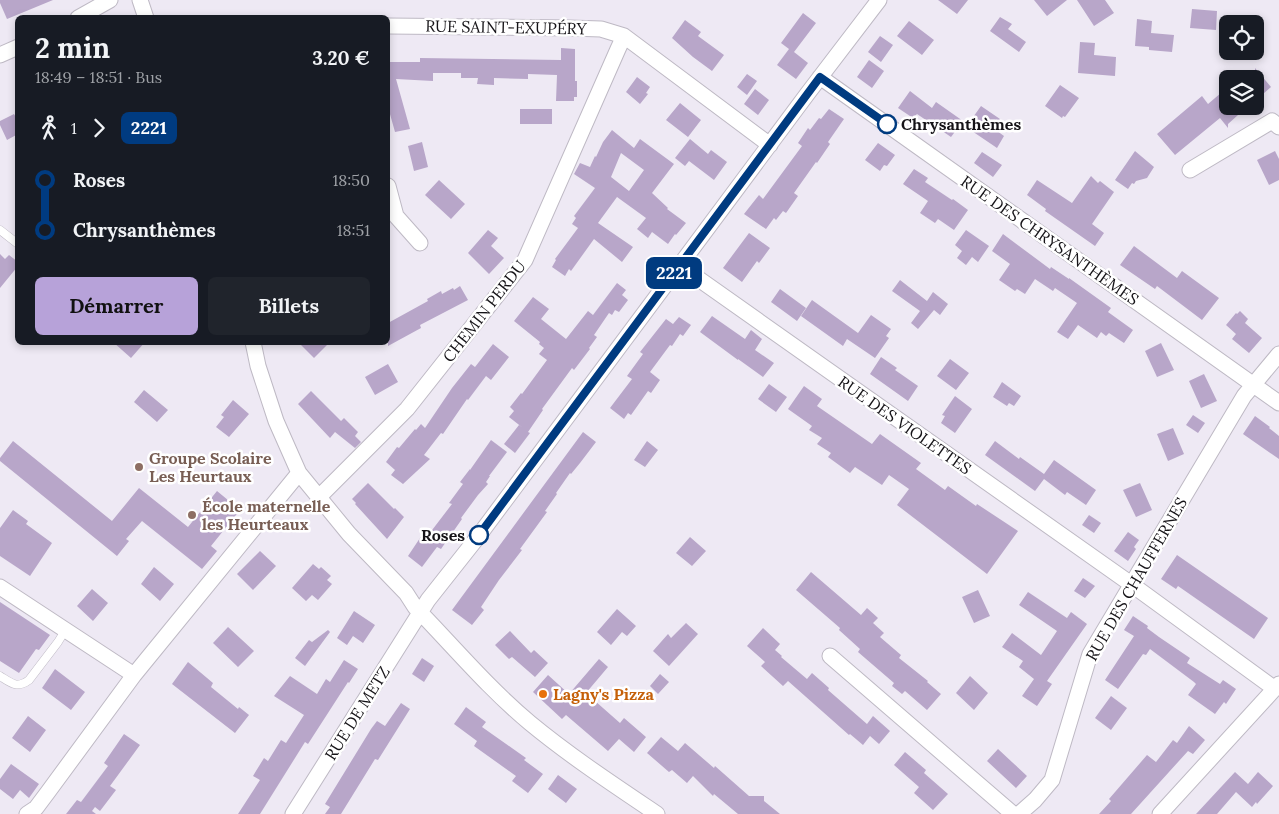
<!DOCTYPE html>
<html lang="fr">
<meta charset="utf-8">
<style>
body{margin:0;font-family:Lora,serif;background:#20242c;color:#f1f3f6;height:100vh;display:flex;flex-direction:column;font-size:19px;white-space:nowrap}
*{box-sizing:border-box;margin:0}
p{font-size:16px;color:#9ea1a6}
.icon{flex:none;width:28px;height:28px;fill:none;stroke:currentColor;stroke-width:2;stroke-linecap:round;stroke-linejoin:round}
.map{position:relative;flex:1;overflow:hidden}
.side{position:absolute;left:15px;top:15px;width:375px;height:330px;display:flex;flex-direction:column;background:#171b24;border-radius:8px;box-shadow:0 2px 8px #0003}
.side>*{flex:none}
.badge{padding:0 10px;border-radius:8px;font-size:18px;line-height:32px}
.buttons{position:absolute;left:1219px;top:15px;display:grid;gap:10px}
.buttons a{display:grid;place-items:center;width:45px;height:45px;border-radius:8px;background:#171b24;box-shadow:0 2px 8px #0003;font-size:25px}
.map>.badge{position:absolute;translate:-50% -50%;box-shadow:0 0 0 2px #fff}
.legs{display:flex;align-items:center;gap:8px;height:55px;padding:0 20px;font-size:16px}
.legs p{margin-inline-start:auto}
.summary{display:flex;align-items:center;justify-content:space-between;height:85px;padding:0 20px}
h1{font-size:28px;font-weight:800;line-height:38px}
.button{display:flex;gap:10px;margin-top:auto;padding:10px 20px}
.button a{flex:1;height:58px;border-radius:8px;background:#b7a2d9;color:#111;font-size:20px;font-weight:800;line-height:58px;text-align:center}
.button a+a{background:#20242c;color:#f1f3f6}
ul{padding:0 20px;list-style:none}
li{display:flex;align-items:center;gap:18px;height:50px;font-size:19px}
li i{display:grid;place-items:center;width:8px;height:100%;margin:0 6px;background:currentColor}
li i::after{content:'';width:12px;height:12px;margin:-6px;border:4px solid;border-radius:50%;background:#171b24}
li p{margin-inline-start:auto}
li:first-child i{background:linear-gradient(#0000 50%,currentColor 0)}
li:last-child i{background:linear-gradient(currentColor 50%,#0000 0)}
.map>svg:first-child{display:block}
.building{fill:#b8a6c9;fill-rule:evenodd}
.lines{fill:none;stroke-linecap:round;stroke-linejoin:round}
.lane-casing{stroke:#beb9c4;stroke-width:9}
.street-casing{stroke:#beb9c4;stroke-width:17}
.lane{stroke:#fff;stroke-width:8}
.street{stroke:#fff;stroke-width:15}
.line-1-casing{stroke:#fff;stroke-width:11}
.line-1{stroke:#003b80;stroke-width:8}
.stop-1-dot{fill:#fff;stroke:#003b80;stroke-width:2.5}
.education-dot{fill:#8d6e63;stroke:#fff;stroke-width:2}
.food-dot{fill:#e8710a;stroke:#fff;stroke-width:2}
.labels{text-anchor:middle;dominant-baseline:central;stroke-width:5;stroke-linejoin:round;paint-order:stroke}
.street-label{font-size:16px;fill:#151317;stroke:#fff}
.stop-label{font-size:16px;font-weight:bold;fill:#151317;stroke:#fff;text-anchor:start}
.education-label{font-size:16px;font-weight:bold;fill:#785e54;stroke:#fff;text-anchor:start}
.food-label{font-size:16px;font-weight:bold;fill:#c56008;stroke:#fff;text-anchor:start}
</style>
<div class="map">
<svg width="1279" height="814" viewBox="0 0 1279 814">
<rect width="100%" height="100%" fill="#eee9f4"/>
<!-- building -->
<path class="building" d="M0 0H53L7 19 0 3Z
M938 0H968L957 14Z
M1034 0H1067L1047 16Z
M1077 0H1105L1114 13 1094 26Z
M1192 9 1217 11 1216 30 1190 28Z
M803 13 816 23 794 52 808 63 796 79 777 65 789 49 781 43Z
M1000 17 1012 24 1008 29 1026 42 1019 52 990 31Z
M1137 19 1152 21 1151 33 1174 35 1172 52 1149 50V47L1135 46Z
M685 20 701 32 698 36 724 55 712 71 693 57 672 38Z
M909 21 934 40 922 55 897 36Z
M880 36 893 45 881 62 868 52Z
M1080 42 1095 43 1094 55 1116 57 1115 76 1078 73Z
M561 48 575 49V81H577V97H574V101H556L557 75 528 74V79L494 78V85L477 84 478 78H461V73H433V81L396 79 410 129 395 132 388 107V62H420V58L561 60Z
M869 60 884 71 872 88 857 77Z
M1255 68 1271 87 1255 101Z
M747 74 757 81 747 95 737 87Z
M637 77 650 87 646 93 648 94 640 104 626 92Z
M1060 85 1079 98 1065 117 1063 116 1062 118 1045 106Z
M1228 87V106H1248L1228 124V128L1220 118 1175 155 1157 134 1202 96 1208 104Z
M755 89 769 100 758 115 744 104Z
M910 91 932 108 936 102 963 121 951 137 917 114 913 118 898 108Z
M680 103 701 120 688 137 666 120Z
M981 106 1000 119 993 128 1004 136 997 148 966 127Z
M520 109H552V124H520Z
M829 109 844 119 828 142 830 144 817 163 816 162 794 193 798 196 786 213 783 211 776 220 774 218 766 229 744 214 759 195 763 199 802 146 798 143 808 128 810 130 819 118 821 119Z
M14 114 18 121V134L7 140 0 125V121Z
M612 130 634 148 640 139 674 164 652 193 668 208 667 209 686 223 676 235 675 234 668 244 652 232 648 238 637 229 646 218 617 197 598 223 633 247 622 262 594 239 571 271 569 269 565 276 552 267 556 260 555 259 578 228 572 224 576 218 574 216 595 188 574 174 580 163 590 167 595 156 596 157 603 142ZM621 153 644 170 629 191 611 177Z
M690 139 708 154 711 150 727 162 714 180 689 161 685 166 675 158Z
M422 142 428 167 414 171 408 146Z
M878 143 895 155 887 166 884 165 880 171 865 160Z
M1135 151 1154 167 1147 178 1136 181 1134 184 1132 183 1128 189 1115 180Z
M1275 151 1279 159V180L1269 185 1257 160Z
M982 152 1002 165 993 177 974 163Z
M914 169 928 178 925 182 952 200 953 199 968 210 954 230 938 219 935 223 920 213 928 201 903 184Z
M1091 176 1098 183 1100 181 1114 192 1092 224 1104 233 1095 246 1045 211 1046 209 1027 195 1037 180 1072 203Z
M439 180 465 204 451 219 425 195Z
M488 230 498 238 491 246 504 258 489 274 468 253Z
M966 230 989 246 978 262 972 257 966 265 957 258 962 251 955 245Z
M749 233 770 248 759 263 757 261 742 282 723 268Z
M1003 234 1050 269 1051 267 1069 279V278L1111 308 1108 312 1133 330 1124 343 1109 333 1106 336 1101 332 1097 338 1078 325 1068 339 1057 332 1077 303 1055 288 1053 291 1035 279 1025 294 1017 289 1015 291 999 280 1010 264 992 251Z
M1134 246 1177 278 1182 271 1219 298 1202 320 1157 286 1155 289 1120 265Z
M0 254 5 259 9 255 18 262V266L0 288Z
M900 280 927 301 933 292 948 304 940 315 934 310 918 329 911 323 920 311 892 291Z
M617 283 626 290 622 295 628 300 619 312 615 310 612 315 609 313 594 335 597 337 589 348 590 349 574 370 572 368 542 409 543 410 528 432 530 433 515 453 504 444 519 425 523 428 509 417 514 411 510 407 521 393 522 394 547 360 539 354 544 348 539 344 540 342 514 321 533 297 549 309 541 319 566 339 588 311 593 315Z
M460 286 468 300 420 325 421 328 388 346V323L428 301 427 299 441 291 442 294 453 288 454 290Z
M780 289 806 308 797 321 771 302Z
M812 300 858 333 871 315 891 329 886 336 889 338 875 358 847 339 843 346 801 316Z
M1240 311 1248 319 1245 323 1262 338 1249 353 1232 339 1236 334 1226 325 1236 313 1237 314Z
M712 316 745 339 751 330 762 339 755 350 774 363 763 377 738 359V360L700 332Z
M679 317 691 325 683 336 680 334 672 346 670 345 650 372 660 380 651 393 648 391 631 415 628 413 624 419 610 408 632 379 627 376 643 354 640 352 666 319 673 324Z
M113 342H145L131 358Z
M298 342H330L314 358Z
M1161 343 1174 370 1157 377 1145 351Z
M493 344 509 357 491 380 486 376 468 400 467 399 443 434 441 433 424 455 430 459 403 484 391 475 395 470 386 462 397 447 399 448 415 429 416 430 421 424 425 428 452 388 471 364 475 367Z
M881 357 897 368 895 370 918 386 908 401 870 374Z
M950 359 969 373 956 390 937 376Z
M388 364 398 382 375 395 365 377Z
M1204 374 1217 401 1201 408 1189 381Z
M1002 382 1021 396 1014 406 1009 403 1007 406 993 397Z
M769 384 787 397 776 412 758 399Z
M804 386 822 399 817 406 872 444 880 434 921 463 916 469 945 490 948 486 976 506 977 504 1018 531 987 574 897 505 909 489 889 475 882 485 855 467 850 473 828 457 831 453 817 444 822 438 809 430 812 426 788 409Z
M144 390 168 410 157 422 134 402Z
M311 391 341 421 344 418 358 432 355 436 361 442 355 448 335 432 330 438 298 404Z
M955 396 972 409 955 433 941 423 945 416 942 415Z
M233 400 249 414 229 437 216 427 224 417 221 415Z
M1193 415 1205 423 1198 433 1186 425Z
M1255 416 1270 427 1269 428 1279 436V459L1243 434Z
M1173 428 1184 454 1168 461 1157 434Z
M583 432 596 442 580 463 571 474 570 473 556 493 557 494 545 511 547 512 520 549 522 550 499 580 481 607 484 610 472 625 452 610Z
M491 440 507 452 489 476H490L486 482 488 484 478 495 461 518 462 519 441 549 437 547 422 567 408 556 422 535 426 538 452 504 449 503 463 484 460 482 470 469V470Z
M13 441 112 521 139 488 188 527 217 491 240 510 211 546 217 551 202 569 142 521 126 539 129 541 117 556 0 461V458Z
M647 441 658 450 645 467 634 460Z
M995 441 1019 459 1020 457 1044 474 1054 460 1096 490 1086 505 1067 492 1065 495 1044 479 1035 491 985 455Z
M368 483 394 509 395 508 404 517 387 539 355 504 356 503 352 499Z
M1140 483 1152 510 1136 517 1123 490Z
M13 510 28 521 26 524 52 543 30 576 0 556V528Z
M1089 515 1101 523 1094 533 1082 525Z
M1128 532 1139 540 1134 547 1136 549 1128 561 1114 551Z
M690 537 706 551 692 566 676 553Z
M260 551 276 566 253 590 237 574Z
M1177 555 1268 618 1254 639 1178 586 1176 589 1161 579Z
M313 564 319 569 321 567 331 576 327 580 332 584 318 600 312 595 306 601 292 588Z
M154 567 174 584 160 601 141 584Z
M811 572 861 615 867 608 878 618 873 623 884 633 880 637 901 655 899 658 928 681 927 682 941 694 927 710 905 691 902 694 892 686 894 683 858 652 860 649 839 630 840 628 796 590Z
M1083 578 1095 586 1085 598 1074 591Z
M92 589 108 603 93 621 77 606Z
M978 590 990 616 974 623 962 597Z
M1028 592 1067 618 1071 612 1087 624 1047 681 1052 684 1037 706 1022 696 1034 679 1019 667 1023 661 1002 647 1012 633 1041 655 1057 631 1019 605Z
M0 602 50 635 39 650 36 649 19 673 0 661Z
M617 609 636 626 627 636 622 632 611 645 597 632Z
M354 611 375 625 363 643 353 636 347 645 337 638Z
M1133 616 1148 626 1147 628 1159 637 1190 658 1187 663 1220 684 1223 680 1236 689 1226 704 1224 702 1215 714 1188 695 1196 684 1194 682 1150 649 1146 655 1143 654 1118 689 1105 680 1134 636 1124 630Z
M686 623 698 634 669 666 653 651 668 634 671 638Z
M228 627 254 651 238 667 213 643Z
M763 628 780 644 775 650 782 656 781 657 807 679 812 673 829 688 828 690 867 724 873 716 890 731 879 744 870 736 863 745 850 734 849 735 788 681 783 686 761 666 765 662 747 646Z
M328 630 330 632 305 666 295 658 309 640 312 642Z
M510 631 531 653 534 650 548 663 535 677 512 657 509 659 495 645Z
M422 658 434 666 424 682 412 674Z
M599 659 608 667 586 693 620 723 624 718 646 737 634 752 619 739 608 751 566 715 562 719 533 692 548 675 569 694Z
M344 660 358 669 349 683 348 682 308 744 305 742 260 814H238L260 780 253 776 264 758 268 761 281 740 286 743 304 715 274 696 290 676 317 694 326 679 330 682Z
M188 662 213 683 211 687 238 709 239 707 249 715 235 733 172 684Z
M55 669 85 692 71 710 42 688Z
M660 674 669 682 658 694 650 686Z
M970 676 988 693 974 710 956 693Z
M1111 696 1127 708 1111 730 1095 718Z
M401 703 410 709 378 760 375 759 341 814H325L330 807 325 804 371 729 377 721 385 726Z
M466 707 486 722 482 727 526 758 524 760 543 774 528 793 512 781 516 776 474 746 477 741 454 724Z
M28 716 46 730 30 752 12 738Z
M1189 726 1205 740 1193 754 1188 751 1131 814H1099L1111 801 1109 799 1147 755 1156 762 1173 740 1177 743Z
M124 734 140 745 110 786 116 790 100 811 95 807 92 811 96 814H66L77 800 81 802 108 766 104 763Z
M661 737 678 751 685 743 714 768 715 766 749 796H764V801L780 814H738L714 794 713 796 693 776 687 783 672 770 669 772 647 753Z
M998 749 1027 776 1016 788 987 761Z
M905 752 926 770 924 773 948 794 933 810 914 793 919 787 894 765Z
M11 764 39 784 29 798 20 790 13 799 0 789V779Z
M1235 772 1248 784 1258 772 1273 786 1257 804 1256 802 1252 807 1236 792 1217 814H1196Z
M558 775 577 789 566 803 548 789Z"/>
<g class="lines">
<defs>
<path id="lane" d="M0 230 18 244
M0 676C11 683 17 689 29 680L58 642 66 629"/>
<path id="street" d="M140 0 146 18
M78 18 110 0
M388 26 570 28 601 29 624 36 770 145
M0 55 18 47
M820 77 1279 403
M1190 170 1272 121 1279 127
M388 186 396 216 420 243
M679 265 1131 584 1275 689
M253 342 258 366 276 421 299 473 349 534 406 593 415 607C453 646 488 688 530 723 570 756 614 785 657 814
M318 498 407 409 525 260 618 49 624 36
M0 587 134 675
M830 656 1013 814
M27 814 36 808 48 792 134 675 299 473
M293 814 428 600 477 538 808 93 879 0
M1019 814 1035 800 1052 780 1090 654 1244 396 1279 354
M1160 814 1279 684"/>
</defs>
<!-- lane casing -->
<use href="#lane" class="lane-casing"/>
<!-- street casing -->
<use href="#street" class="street-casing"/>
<!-- lane -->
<use href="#lane" class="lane"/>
<!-- street -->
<use href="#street" class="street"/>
</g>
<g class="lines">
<defs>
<path id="line-1" d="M479 535 820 77 887 124"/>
</defs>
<!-- line-1 casing -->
<use href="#line-1" class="line-1-casing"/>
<!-- line-1 -->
<use href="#line-1" class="line-1"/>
</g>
<!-- markers -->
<g class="stop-1-dot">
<circle cx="887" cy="124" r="9"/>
<circle cx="479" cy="535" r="9"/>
</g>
<g class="education-dot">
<circle cx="139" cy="467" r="5"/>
<circle cx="192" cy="515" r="5"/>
</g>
<circle class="food-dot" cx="543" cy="694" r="5"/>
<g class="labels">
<!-- street labels -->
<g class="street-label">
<text transform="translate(506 27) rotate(1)">RUE SAINT-EXUPÉRY</text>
<text transform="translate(1050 240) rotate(35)">RUE DES CHRYSANTHÈMES</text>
<text transform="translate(484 311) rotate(-52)">CHEMIN PERDU</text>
<text transform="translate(905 425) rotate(35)">RUE DES VIOLETTES</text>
<text transform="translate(1136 579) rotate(-60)">RUE DES CHAUFFERNES</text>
<text transform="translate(357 713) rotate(-58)">RUE DE METZ</text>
</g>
<!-- stop labels -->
<g class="stop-label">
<text x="901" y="124">Chrysanthèmes</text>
<text x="465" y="535" text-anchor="end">Roses</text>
</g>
<!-- education labels -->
<g class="education-label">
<text x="149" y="458">Groupe Scolaire<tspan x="149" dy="18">Les Heurtaux</tspan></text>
<text x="202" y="506">École maternelle<tspan x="202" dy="18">les Heurteaux</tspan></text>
</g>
<!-- food labels -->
<g class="food-label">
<text x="553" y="694">Lagny's Pizza</text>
</g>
</g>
</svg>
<div class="buttons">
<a><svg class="icon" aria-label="locate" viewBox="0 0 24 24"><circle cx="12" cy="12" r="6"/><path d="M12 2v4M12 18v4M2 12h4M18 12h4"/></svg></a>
<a><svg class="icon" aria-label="layers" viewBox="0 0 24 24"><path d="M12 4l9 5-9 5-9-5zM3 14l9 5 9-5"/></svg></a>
</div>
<b class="badge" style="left:674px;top:273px;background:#003b80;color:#fff">2221</b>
<section class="side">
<div class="summary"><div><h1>2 min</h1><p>18:49 – 18:51 · Bus</p></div><b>3.20 €</b></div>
<div class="legs"><svg class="icon" aria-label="walk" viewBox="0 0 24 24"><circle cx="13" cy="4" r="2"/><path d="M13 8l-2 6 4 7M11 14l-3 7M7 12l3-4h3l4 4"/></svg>1<svg class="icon" aria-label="forward" viewBox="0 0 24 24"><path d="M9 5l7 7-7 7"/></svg><b class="badge" style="background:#003b80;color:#fff">2221</b></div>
<ul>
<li><i style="color:#003b80"></i><b>Roses</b><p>18:50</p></li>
<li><i style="color:#003b80"></i><b>Chrysanthèmes</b><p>18:51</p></li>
</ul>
<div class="button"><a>Démarrer</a><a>Billets</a></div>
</section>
</div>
